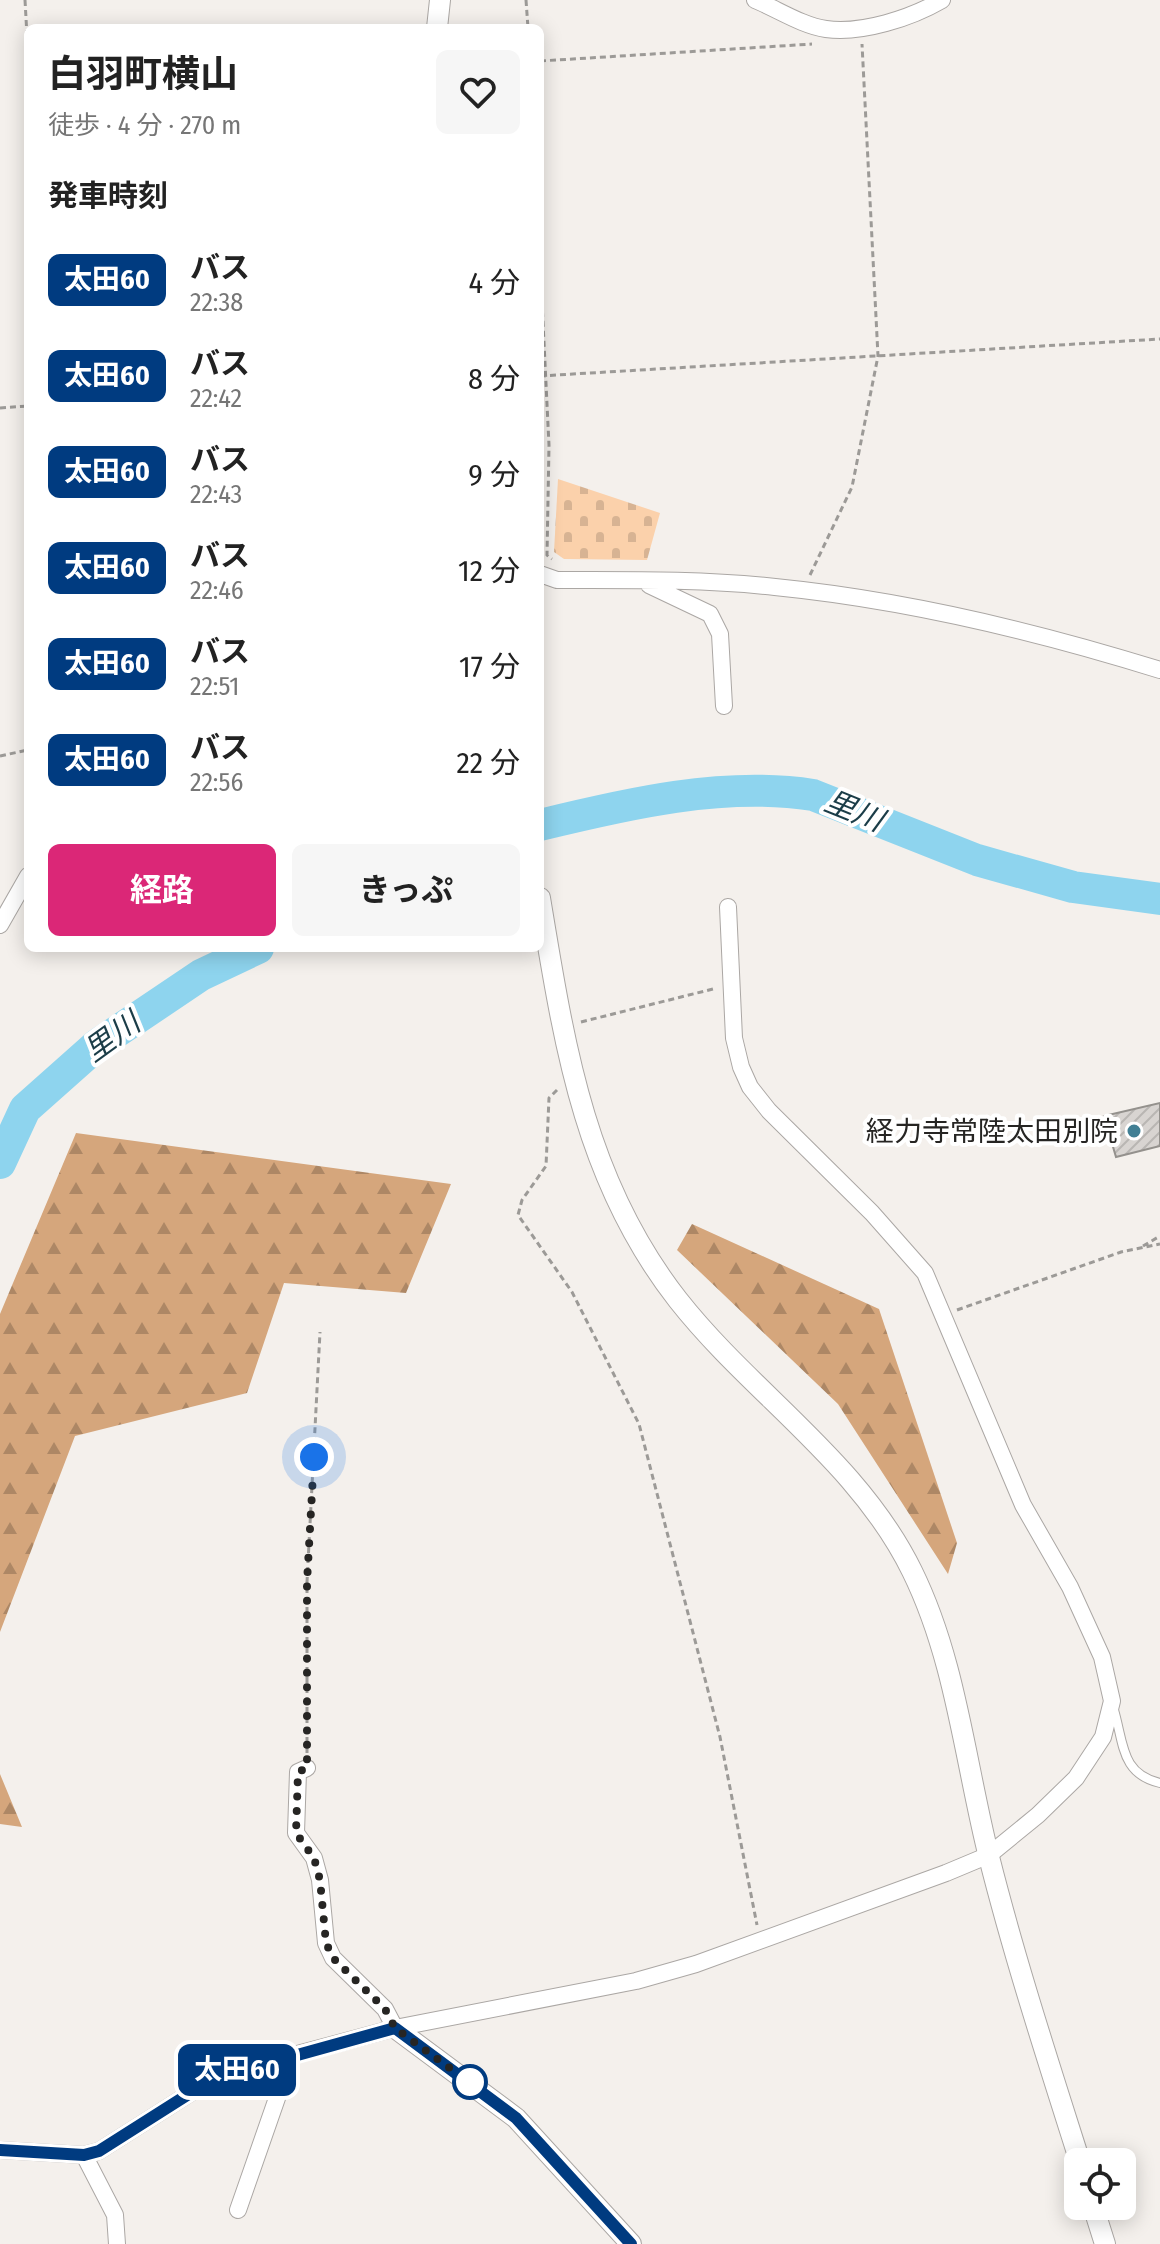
<!DOCTYPE html>
<html lang="ja">
<meta charset="utf-8">
<style>
body{margin:0;font-family:"Fira Sans Condensed","Noto Sans JP",sans-serif;background:#f6f6f6;color:#222;height:100vh;display:flex;flex-direction:column;font-size:30px;white-space:nowrap}
*{box-sizing:border-box;margin:0}
p{font-size:26px;color:#767676}
.icon{flex:none;width:44px;height:44px;fill:none;stroke:currentColor;stroke-width:2;stroke-linecap:round;stroke-linejoin:round}
.map{position:relative;flex:1;overflow:hidden}
.panel{position:absolute;left:24px;top:24px;width:520px;height:928px;display:flex;flex-direction:column;background:#fff;border-radius:12px;box-shadow:0 4px 20px #0003}
.panel>*{flex:none}
.badge{padding:0 16px;border-radius:12px;font-size:28px;line-height:52px}
.controls{position:absolute;left:1064px;top:2148px;display:grid;gap:16px}
.controls a{display:grid;place-items:center;width:72px;height:72px;border-radius:12px;background:#fff;box-shadow:0 4px 20px #0003;font-size:40px}
.you{position:absolute;width:40px;height:40px;margin:-20px;border:6px solid #fff;border-radius:50%;background:#1a73e8;box-shadow:0 0 0 12px #1a73e833}
.map>.badge{position:absolute;translate:-50% -50%;box-shadow:0 0 0 4px #fff}
h2{padding:0 24px;font-size:30px;line-height:72px}
.round{display:grid;place-items:center;flex:none;width:84px;height:84px;border-radius:12px;background:#f6f6f6}
.headline{display:flex;align-items:center;justify-content:space-between;height:136px;padding:0 24px}
h1{font-size:38px;font-weight:700;line-height:60px}
.button{display:flex;gap:16px;margin-top:auto;padding:16px 24px}
.button a{flex:1;height:92px;border-radius:12px;background:#db2777;color:#fff;font-size:32px;font-weight:700;line-height:92px;text-align:center}
.button a+a{background:#f6f6f6;color:#222}
ul{padding:0;list-style:none}
li{display:flex;align-items:center;gap:24px;height:96px;padding:0 24px}
li div{flex:1}
li b{display:block;font-size:30px}
li em{font-style:normal}
li .badge{min-width:88px;font-weight:700;text-align:center}
.map>svg:first-child{display:block}
.forest{fill:url(#forest-firs)}
.cemetery{fill:url(#cemetery-stones)}
.lines{fill:none;stroke-linecap:round;stroke-linejoin:round}
.river{stroke:#8ed4ee;stroke-width:32}
.building{fill:url(#building-hatch);stroke:#94918d;stroke-width:2}
.service-casing{stroke:#aba7a4;stroke-width:10}
.minor-casing{stroke:#aba7a4;stroke-width:18}
.tertiary-casing{stroke:#aba7a4;stroke-width:22}
.path{stroke:#9c9a97;stroke-width:3;stroke-dasharray:6 4;stroke-linecap:butt}
.service{stroke:#fff;stroke-width:8}
.minor{stroke:#fff;stroke-width:16}
.tertiary{stroke:#fff;stroke-width:20}
.line-casing{stroke:#fff;stroke-width:18}
.line{stroke:#003b80;stroke-width:12}
.walk{stroke:#262523;stroke-width:8;stroke-dasharray:0 14.4}
.poi-dot{fill:#417f94;stroke:#fff;stroke-width:3}
.stop-dot{fill:#fff;stroke:#003b80;stroke-width:4}
.labels{text-anchor:middle;dominant-baseline:central;stroke-width:8;stroke-linejoin:round;paint-order:stroke}
.poi-label{font-size:28px;fill:#262523;stroke:#fff;text-anchor:end}
.water-label{font-size:30px;font-style:italic;fill:#1b3d48;stroke:#fff}
</style>
<div class="map">
<svg width="1160" height="2244" viewBox="0 0 1160 2244">
<defs>
<pattern id="forest-firs" width="22" height="20" patternUnits="userSpaceOnUse" patternTransform="scale(2)"><rect width="22" height="20" fill="#d5a67c"/><path d="M5 1l3.5 6h-7zM16 11l3.5 6h-7z" fill="#ad8765"/></pattern>
<pattern id="cemetery-stones" width="16" height="16" patternUnits="userSpaceOnUse" patternTransform="scale(2)"><rect width="16" height="16" fill="#fbd1ab"/><path d="M2 7V4a2 2 0 0 1 4 0v3zM10 15v-3a2 2 0 0 1 4 0v3z" fill="#d7b393"/></pattern>
<pattern id="building-hatch" width="6" height="6" patternUnits="userSpaceOnUse" patternTransform="scale(2)"><rect width="6" height="6" fill="#d8d4d1"/><path d="M-1 1l2-2M0 6l6-6M5 7l2-2" fill="none" stroke="#b9b6b3"/></pattern>
</defs>
<rect width="100%" height="100%" fill="#f4f0ec"/>
<!-- forest -->
<path class="forest" d="M76 1133 451 1184 406 1293 284 1283 247 1393 75 1436 0 1632V1314Z
M692 1224 879 1309 957 1543 948 1574 838 1404 677 1250Z
M0 1774 22 1827 0 1824Z"/>
<!-- cemetery -->
<path class="cemetery" d="M558 479 660 513 647 560 564 559 554 552Z"/>
<g class="lines">
<!-- river -->
<path class="river" d="M540 825C626 804 724 781 813 795L977 860 1073 887 1160 899
M0 1163 25 1109 97 1045 201 975 258 948"/>
</g>
<!-- building -->
<path class="building" d="M1160 1103V1146L1116 1157 1104 1116Z"/>
<g class="lines">
<defs>
<path id="service" d="M1114 1710C1124 1744 1121 1774 1160 1783"/>
<path id="minor" d="M755 0C777 9 803 26 826 29 862 34 911 18 942 0
M540 574 557 580C629 580 704 579 775 587 906 600 1035 631 1160 670
M649 585 710 614 720 634 724 706
M0 925 28 876
M307 1768 298 1772 296 1833 314 1858 320 1880 326 1943 333 1958 385 2009 395 2028
M0 2150 84 2155 99 2151 214 2078 230 2072 395 2028 636 1981 696 1964 946 1873 989 1855 1038 1815 1076 1778 1103 1737 1112 1701 1102 1657 1070 1587 1023 1505 925 1273 872 1213 769 1111 750 1087 741 1067 734 1038 728 907
M84 2155 115 2215 117 2244
M238 2210 292 2055"/>
<path id="tertiary" d="M437 28 440 0
M540 898C564 1043 584 1180 678 1300 752 1394 858 1461 912 1571 956 1660 965 1762 989 1857 1015 1960 1048 2061 1080 2162
M395 2028 516 2118 631 2244
M1093 2206 1105 2244"/>
</defs>
<!-- service casing -->
<use href="#service" class="service-casing"/>
<!-- minor casing -->
<use href="#minor" class="minor-casing"/>
<!-- tertiary casing -->
<use href="#tertiary" class="tertiary-casing"/>
<!-- path -->
<path class="path" d="M25 0 28 54
M526 0 528 28
M540 61 812 44
M540 261 549 445 547 555 552 559
M540 376 1160 339
M0 408 28 406
M810 575 852 487 878 356 862 44
M0 756 28 750
M581 1022 713 989
M557 1090 549 1098 546 1166 522 1200 518 1215 572 1292 639 1424 720 1737 757 1925
M1143 1246 1160 1236
M957 1310 1121 1252 1160 1244
M307 1753V1582L320 1332"/>
<!-- service -->
<use href="#service" class="service"/>
<!-- minor -->
<use href="#minor" class="minor"/>
<!-- tertiary -->
<use href="#tertiary" class="tertiary"/>
</g>
<g class="lines">
<defs>
<path id="line" d="M0 2150 84 2155 99 2151 214 2078 395 2028 516 2118 631 2244"/>
</defs>
<!-- line casing -->
<use href="#line" class="line-casing"/>
<!-- line -->
<use href="#line" class="line"/>
<!-- walk -->
<path class="walk" d="M314 1457 307 1582V1768L298 1772 296 1833 314 1858 320 1880 326 1943 333 1958 385 2009 395 2028 477 2088 470 2082"/>
</g>
<!-- markers -->
<circle class="poi-dot" cx="1134" cy="1131" r="8"/>
<circle class="stop-dot" cx="470" cy="2082" r="16"/>
<g class="labels">
<!-- poi labels -->
<g class="poi-label">
<text x="1118" y="1131">経力寺常陸太田別院</text>
</g>
<!-- water labels -->
<g class="water-label">
<text transform="translate(854 811) rotate(22)">里川</text>
<text transform="translate(112 1037) rotate(-36)">里川</text>
</g>
</g>
</svg>
<div class="controls">
<a><svg class="icon" aria-label="locate" viewBox="0 0 24 24"><circle cx="12" cy="12" r="6"/><path d="M12 2v4M12 18v4M2 12h4M18 12h4"/></svg></a>
</div>
<div class="you" style="left:314px;top:1457px"></div>
<b class="badge" style="left:237px;top:2070px;background:#003b80;color:#fff">太田60</b>
<section class="panel">
<div class="headline"><div><h1>白羽町横山</h1><p>徒歩 · 4 分 · 270 m</p></div><a class="round"><svg class="icon" aria-label="heart" viewBox="0 0 24 24"><path d="M12 20l-8-8c-3-5 5-10 8-4 3-6 11-1 8 4z"/></svg></a></div>
<h2>発車時刻</h2>
<ul>
<li><span class="badge" style="background:#003b80;color:#fff">太田60</span><div><b>バス</b><p>22:38</p></div><em>4 分</em></li>
<li><span class="badge" style="background:#003b80;color:#fff">太田60</span><div><b>バス</b><p>22:42</p></div><em>8 分</em></li>
<li><span class="badge" style="background:#003b80;color:#fff">太田60</span><div><b>バス</b><p>22:43</p></div><em>9 分</em></li>
<li><span class="badge" style="background:#003b80;color:#fff">太田60</span><div><b>バス</b><p>22:46</p></div><em>12 分</em></li>
<li><span class="badge" style="background:#003b80;color:#fff">太田60</span><div><b>バス</b><p>22:51</p></div><em>17 分</em></li>
<li><span class="badge" style="background:#003b80;color:#fff">太田60</span><div><b>バス</b><p>22:56</p></div><em>22 分</em></li>
</ul>
<div class="button"><a>経路</a><a>きっぷ</a></div>
</section>
</div>
